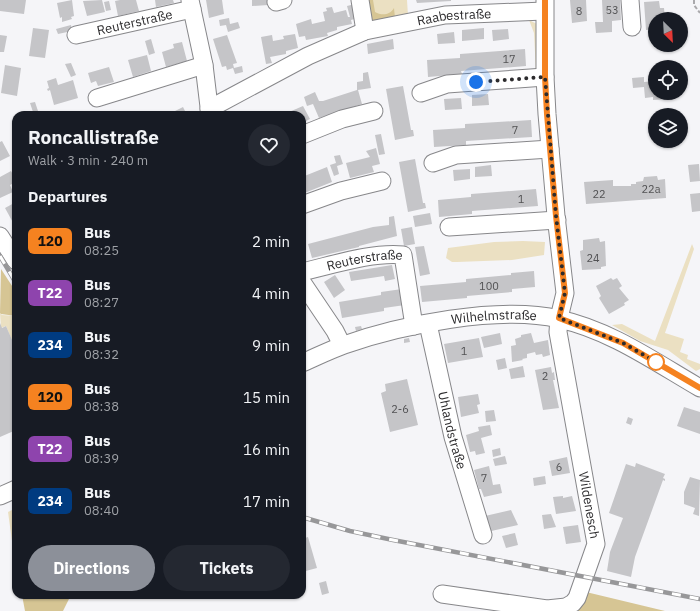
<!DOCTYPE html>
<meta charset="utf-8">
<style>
body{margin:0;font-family:"IBM Plex Sans",sans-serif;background:#242831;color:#f1f3f6;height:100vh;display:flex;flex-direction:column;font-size:15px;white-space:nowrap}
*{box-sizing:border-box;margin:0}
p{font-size:13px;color:#9ea1a6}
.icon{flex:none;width:22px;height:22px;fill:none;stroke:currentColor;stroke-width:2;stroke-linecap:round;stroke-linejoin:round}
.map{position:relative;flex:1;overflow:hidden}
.panel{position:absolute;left:12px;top:111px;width:294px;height:488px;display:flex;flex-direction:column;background:#171b24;border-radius:12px;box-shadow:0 1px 3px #0004}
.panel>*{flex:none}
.badge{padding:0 8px;border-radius:6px;font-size:14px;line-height:26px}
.needle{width:26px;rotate:156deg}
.tools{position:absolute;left:648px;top:12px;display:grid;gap:8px}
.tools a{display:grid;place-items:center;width:40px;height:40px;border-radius:50%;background:#171b24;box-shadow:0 1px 3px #0004;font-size:20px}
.you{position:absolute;width:20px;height:20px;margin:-10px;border:3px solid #fff;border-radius:50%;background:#1a73e8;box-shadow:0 0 0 6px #1a73e833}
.map>.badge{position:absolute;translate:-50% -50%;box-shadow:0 0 0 2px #fff}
h2{padding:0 16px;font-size:15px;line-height:36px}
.round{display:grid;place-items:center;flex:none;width:42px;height:42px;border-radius:21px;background:#242831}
.headline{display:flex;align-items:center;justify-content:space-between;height:68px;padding:0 16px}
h1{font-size:19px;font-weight:700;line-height:30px}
.primary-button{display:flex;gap:8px;margin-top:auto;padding:8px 16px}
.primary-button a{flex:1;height:46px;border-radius:24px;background:#8c9099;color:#fff;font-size:16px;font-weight:700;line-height:46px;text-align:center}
.primary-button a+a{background:#242831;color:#f1f3f6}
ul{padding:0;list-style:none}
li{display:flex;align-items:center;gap:12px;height:52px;padding:0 16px}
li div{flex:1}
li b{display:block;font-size:15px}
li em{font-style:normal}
li .badge{min-width:44px;font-weight:700;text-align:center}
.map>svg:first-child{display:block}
.green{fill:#ebe0c2}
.forest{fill:#d6c594}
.building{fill:#c5c5c8}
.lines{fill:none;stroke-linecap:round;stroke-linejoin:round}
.minor-casing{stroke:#87878a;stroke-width:19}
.path{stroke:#aaa9ac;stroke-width:2;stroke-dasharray:4 2;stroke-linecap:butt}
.minor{stroke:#fff;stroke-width:17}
.rail-casing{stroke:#979799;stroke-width:4.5}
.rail{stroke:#fff;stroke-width:3;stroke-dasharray:9;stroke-linecap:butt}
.line-casing{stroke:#fff;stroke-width:9}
.line{stroke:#f58220;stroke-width:6}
.walk{stroke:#2c2b2d;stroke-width:4;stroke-dasharray:0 7.2}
.stop-dot{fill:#fff;stroke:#f58220;stroke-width:2}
.labels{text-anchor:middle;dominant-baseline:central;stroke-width:4;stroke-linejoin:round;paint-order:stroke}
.number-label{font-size:11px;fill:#525254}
.street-label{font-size:13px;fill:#2c2b2d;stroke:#fff}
</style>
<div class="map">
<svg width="700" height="611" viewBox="0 0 700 611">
<rect width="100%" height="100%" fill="#f5f5f8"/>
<!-- green -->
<path class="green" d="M371 0H407L408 16 375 22Z
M529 20 537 24 541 67 536 72 534 33Z
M523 241 545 242 544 255 512 260 457 262H452L446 258 448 248 494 242Z
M692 244 694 249 665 333 684 339 680 352 688 355 687 359 700 364V369L696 371 668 350 640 341 612 325 622 324 655 341Z
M0 313 2 315 16 316V350L6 326 1 328Z
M16 508V548L12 541 8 512Z"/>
<!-- forest -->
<path class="forest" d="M364 0H373L375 12C382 16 390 15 394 8L395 18 375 22 369 19Z
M1 269 16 292V316L1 314 0 313Z
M586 592 665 611H576Z
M22 595H71L63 611H25Z"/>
<!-- building -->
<path class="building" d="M0 0H26L24 14 0 11Z
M72 0 74 16 71 17 72 19 62 22V17L60 18 57 3Z
M102 0 105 12 87 16 83 1Z
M120 0H136L139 11 118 16 115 1Z
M155 0H173L174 3 156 7Z
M206 0H222L224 14 209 18Z
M252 0H268V5L252 6Z
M416 0H451V1L417 3Z
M570 0H586L587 21 572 23Z
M602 0H620L621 20 612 21V32L596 33 595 22H603Z
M109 1 111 10 106 11 104 2Z
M659 1 660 8H664L665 19H655V29L646 30 644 2Z
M355 4 358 18 351 20 352 24 337 27V30L327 33 328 36 306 40 305 36 299 37 296 24 311 19 312 24 325 21 323 12 327 11 326 8 332 7 334 13 346 10 348 17H350L347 6Z
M229 18 230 24 238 22 240 28 228 32 226 25 220 26 219 20Z
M71 25 72 31 58 34 56 29Z
M33 28 49 30 45 58 29 56Z
M484 28V39L462 41V30Z
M508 29 509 39 493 41 492 30Z
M454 32 455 43 438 44 437 34Z
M295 34 298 48 286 51V54L270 57 272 63 266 64 261 37 272 35 273 41 284 39 283 36Z
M0 35 7 36 4 52H0Z
M227 35 237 63 233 64 234 68 242 66 243 72 235 74 233 68 227 70 226 66 222 67 213 39Z
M151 39 155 53 149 55 145 41Z
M393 39 394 49 368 54 367 44Z
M182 42 187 61 166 67 162 52 174 48 173 44Z
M525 49 526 66 461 71 462 74 428 77 427 60 460 58V54Z
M147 55 151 71 133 77 128 60Z
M71 63 76 75 71 77 65 64Z
M5 65 21 68 17 96 1 93Z
M109 67 114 82 98 86 96 81 91 83 88 73Z
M368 72 371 88 358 90 362 104 319 118 313 104 307 106 304 97 315 92 319 101H323L357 90V82L363 81V73Z
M644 77V82L655 81V93H670V99L653 100V97L645 98 644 87 633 88 632 78Z
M56 78 58 85 73 80 78 98 54 105 50 90 48 91 47 89 49 88 47 81Z
M403 86 411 130H413L414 136 395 140 386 89Z
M488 94 489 105 472 106V95Z
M461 98 462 109 445 110 444 99Z
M35 102 39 114 34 115 30 103Z
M303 106 310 119 302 123V115H282Z
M183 107 187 115H170L173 112Z
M161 111 164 115H154Z
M531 120 532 137 466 141V145L434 147 433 130 465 128V124Z
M381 134 385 154 379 155 375 135Z
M2 141 10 156 0 161V142Z
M376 148 380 164 372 166 374 172 350 178 346 163 370 157 366 151Z
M340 155 343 164 337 166 339 174 334 176 330 165 336 163 334 156Z
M415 159 423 203H425L426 208 408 212 399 162Z
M699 164 700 181 690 182 688 165Z
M491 165 492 176 475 177V167Z
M327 167 332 182 302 194V177Z
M470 169V179L454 181 453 170Z
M11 171 16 180V182L10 185 13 192 0 198V177Z
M657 176 658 180 665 179 666 198 586 204 584 182 613 180V186H631V184H636V182L643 181 644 177Z
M536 189 538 206 472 211V214L439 217 438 200 471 197V194Z
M700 193V211L692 212 690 194Z
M16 202V228L5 208Z
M430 213 432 224 415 227 413 216Z
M394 216 397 236 359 246V247L312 258 308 244 373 227 389 225V217Z
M412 227 415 244 404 246 401 229Z
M302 235 305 242 302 245Z
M599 238 600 242 605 241 606 266 601 267V269L582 270 580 251 583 250V240Z
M424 246 430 274 420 276 415 247Z
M392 265 395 279 385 281 384 276 351 281 349 272Z
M534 271 535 287 512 289V292L467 296V298L422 302 420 286 466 282V279L511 275V273Z
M335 275 345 290 334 298 324 282Z
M611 278 613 280 617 278 622 286 619 288 629 300 624 303 625 305 609 314 599 298 601 296 596 286Z
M402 289 405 305 384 308V311L342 318 339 302 381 295V292Z
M0 323 2 328 6 326 16 349V430L0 437Z
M361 326 362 329 356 331 355 327Z
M500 333 502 344 484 348 481 337Z
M531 333 534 343 548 340 550 355 543 357 542 354 536 355 535 352 527 354V358L522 359 523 360 512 362 511 346 516 345 515 339 521 337V335Z
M409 338 410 342 404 343V339Z
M479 338 483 357 448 363 444 344Z
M505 358 507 368 498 370 496 360Z
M523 366 525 377 511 379 509 369Z
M551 367 552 373 554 372 555 380H553L559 408 543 410 535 370Z
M407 379 418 425 390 432 381 393 386 391 385 384Z
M478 394 480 404 477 405 479 413 461 417 458 397Z
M684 407 700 412V434L677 426Z
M494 410 496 421 486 422 485 411Z
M628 417 633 419 631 425 626 423Z
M490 425 492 435 481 438 485 453 476 455 475 451 470 452 466 435 479 431 478 427Z
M500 448 501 455 493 457 492 450Z
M505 456 507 464 495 466 493 459Z
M567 457 570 473 552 476 549 461Z
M636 463 665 474 663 478 665 479V481L663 480 635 557 631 577 607 571 610 552 623 518 609 513 626 464 635 467Z
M489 466 493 485 500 484 502 493 484 497 481 489H479L474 470Z
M545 476 546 484 534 486 533 478Z
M690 477 700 480 699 516 693 514 695 508 684 504V492Z
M563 496V498L572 496 576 511 556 514 553 497Z
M511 510 518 525 487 532 485 516Z
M551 514 556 527 544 529 542 515Z
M578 525 581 542 566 544 563 527Z
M515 533 518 545 506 548 502 536Z
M308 537 317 568 302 572V539Z
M326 581 329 593 322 595 319 583Z"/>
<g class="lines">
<defs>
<g id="minor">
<path d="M190 0 204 65 210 115"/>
<path d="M360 0 365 31"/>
<path d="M630 0 632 27"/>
<path d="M276 2 283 0"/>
<path id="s1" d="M76 35 192 9"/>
<path d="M421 93 447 84 545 77"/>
<path d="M97 98 204 65"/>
<path id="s2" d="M209 109 308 56 365 31 445 15 544 11"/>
<path d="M302 135 342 119 374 111"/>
<path d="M433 163 456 155 550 149"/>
<path d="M302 205 341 191 382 181"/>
<path d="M449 227 557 220"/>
<path d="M0 236 16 261"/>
<path id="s3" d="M302 272C333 265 371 252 403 255L414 326"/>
<path d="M302 282 335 331 342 345"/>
<path id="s4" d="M428 324 453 437 483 535"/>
<path id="s5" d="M302 363C316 357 330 350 344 345 400 325 500 305 559 319 610 330 655 362 700 388"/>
<path d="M0 496 16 489"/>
<path d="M442 594 547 609 566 607 573 603 577 598 596 544 558 332 559 318 565 293 556 216 547 114 545 77V0"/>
</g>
</defs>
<!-- minor casing -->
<use href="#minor" class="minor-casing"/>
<!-- path -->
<path class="path" d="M694 0V5L700 13"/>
<!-- minor -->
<use href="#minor" class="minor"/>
<defs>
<path id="rail" d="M0 256 16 283
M302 517 350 531 393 540 700 599"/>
</defs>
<!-- rail casing -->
<use href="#rail" class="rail-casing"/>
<!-- rail -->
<use href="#rail" class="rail"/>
</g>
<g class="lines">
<defs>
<path id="line" d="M545 0V77L547 114 556 216 565 293 559 318 623 343 700 388"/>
</defs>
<!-- line casing -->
<use href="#line" class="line-casing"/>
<!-- line -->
<use href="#line" class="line"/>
<!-- walk -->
<path class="walk" d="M476 82 545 77 556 216 565 293 559 318 623 343 656 362"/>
</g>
<!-- markers -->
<circle class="stop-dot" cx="656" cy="362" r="8"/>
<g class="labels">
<!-- number labels -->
<g class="number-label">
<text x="612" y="10">53</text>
<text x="579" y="11">8</text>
<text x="509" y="59">17</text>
<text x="515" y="130">7</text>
<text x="651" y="189">22a</text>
<text x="599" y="194">22</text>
<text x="521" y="199">1</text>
<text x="593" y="258">24</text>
<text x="489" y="286">100</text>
<text x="464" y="351">1</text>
<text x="545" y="376">2</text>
<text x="400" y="409">2-6</text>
<text x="559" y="467">6</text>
<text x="484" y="478">7</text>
</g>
<!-- street labels -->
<g class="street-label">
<text stroke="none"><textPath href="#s2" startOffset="265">Raabestraße</textPath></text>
<text stroke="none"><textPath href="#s1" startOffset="60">Reuterstraße</textPath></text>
<text stroke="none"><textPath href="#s3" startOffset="64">Reuterstraße</textPath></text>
<text stroke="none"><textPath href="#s5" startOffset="199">Wilhelmstraße</textPath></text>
<text stroke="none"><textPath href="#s4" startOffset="109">Uhlandstraße</textPath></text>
<text transform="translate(589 505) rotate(80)">Wildenesch</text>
</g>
</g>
</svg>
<div class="tools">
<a><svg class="needle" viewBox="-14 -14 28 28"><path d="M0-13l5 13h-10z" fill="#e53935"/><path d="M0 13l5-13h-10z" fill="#9ea1a6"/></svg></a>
<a><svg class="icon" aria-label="locate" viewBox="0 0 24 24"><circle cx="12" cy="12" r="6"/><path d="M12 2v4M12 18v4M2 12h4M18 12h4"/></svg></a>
<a><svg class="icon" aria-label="layers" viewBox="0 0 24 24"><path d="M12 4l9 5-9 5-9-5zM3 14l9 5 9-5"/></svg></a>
</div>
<div class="you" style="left:476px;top:82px"></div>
<section class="panel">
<div class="headline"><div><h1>Roncallistraße</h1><p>Walk · 3 min · 240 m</p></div><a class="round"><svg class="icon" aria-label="heart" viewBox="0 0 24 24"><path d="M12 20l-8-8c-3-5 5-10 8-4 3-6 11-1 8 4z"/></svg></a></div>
<h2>Departures</h2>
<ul>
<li><span class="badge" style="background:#f58220;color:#111">120</span><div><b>Bus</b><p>08:25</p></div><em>2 min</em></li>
<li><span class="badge" style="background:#8e44ad;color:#fff">T22</span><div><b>Bus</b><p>08:27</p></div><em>4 min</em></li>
<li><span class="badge" style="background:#003b80;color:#fff">234</span><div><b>Bus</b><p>08:32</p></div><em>9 min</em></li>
<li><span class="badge" style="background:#f58220;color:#111">120</span><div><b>Bus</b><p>08:38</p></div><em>15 min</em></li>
<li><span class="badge" style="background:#8e44ad;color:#fff">T22</span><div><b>Bus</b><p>08:39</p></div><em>16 min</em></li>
<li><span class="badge" style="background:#003b80;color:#fff">234</span><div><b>Bus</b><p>08:40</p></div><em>17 min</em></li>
</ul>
<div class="primary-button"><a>Directions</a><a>Tickets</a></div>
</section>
</div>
